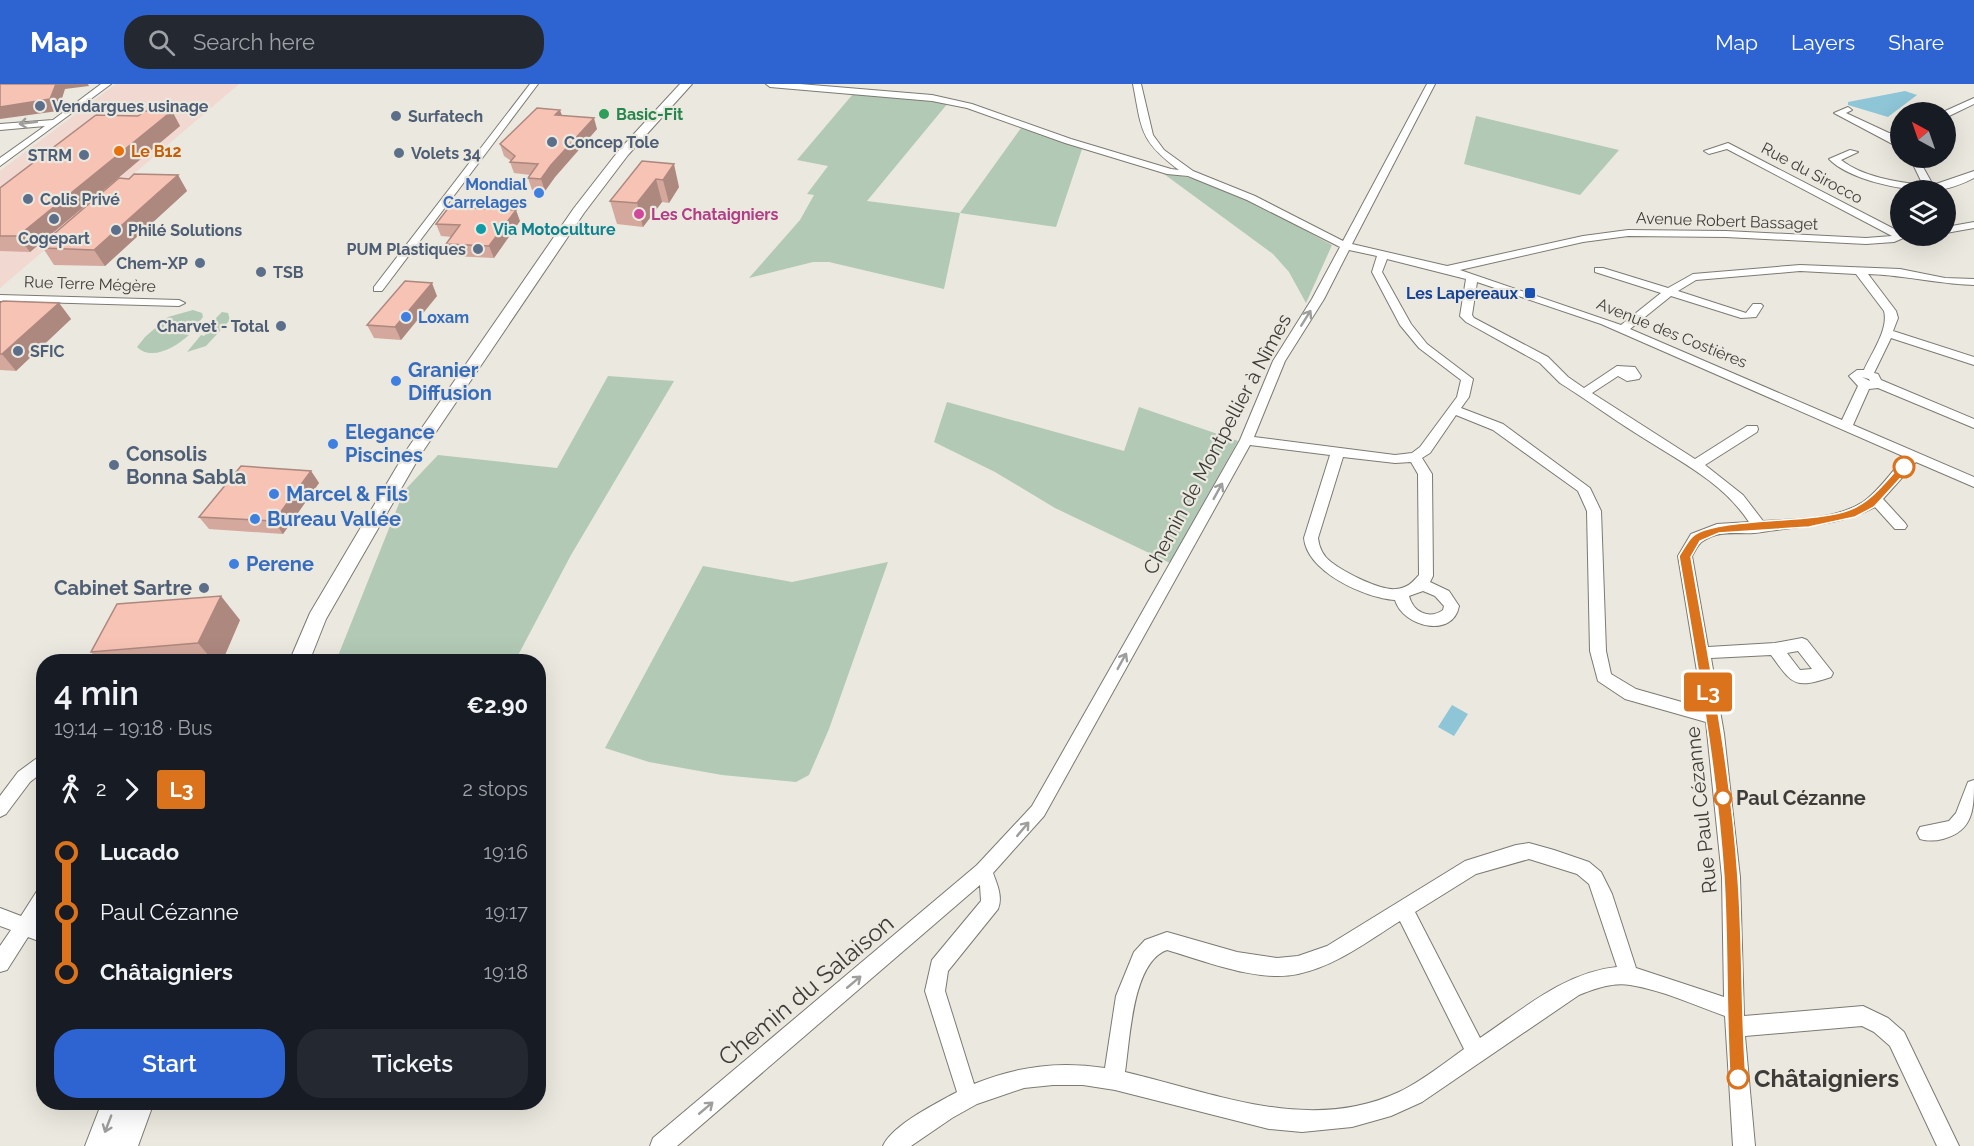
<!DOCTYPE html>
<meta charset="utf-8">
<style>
body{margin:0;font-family:Raleway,sans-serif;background:#242831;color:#f1f3f6;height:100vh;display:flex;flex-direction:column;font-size:22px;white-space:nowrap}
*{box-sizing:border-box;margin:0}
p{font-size:20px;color:#9ea1a6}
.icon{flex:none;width:33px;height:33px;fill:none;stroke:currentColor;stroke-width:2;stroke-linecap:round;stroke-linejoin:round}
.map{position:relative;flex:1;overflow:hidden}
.drawer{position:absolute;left:36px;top:570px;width:510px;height:456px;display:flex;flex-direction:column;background:#171b24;border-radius:24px;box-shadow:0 6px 24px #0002}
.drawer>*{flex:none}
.badge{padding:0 12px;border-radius:4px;font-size:21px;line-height:39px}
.needle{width:39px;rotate:320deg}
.tools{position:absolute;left:1890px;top:18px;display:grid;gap:12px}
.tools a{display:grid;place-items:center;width:66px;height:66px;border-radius:50%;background:#171b24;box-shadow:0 6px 24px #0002;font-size:30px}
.map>.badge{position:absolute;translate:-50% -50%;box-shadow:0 0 0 3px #fff}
.legs{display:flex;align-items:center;gap:9px;height:66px;padding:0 18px;font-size:20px}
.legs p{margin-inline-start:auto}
.headline{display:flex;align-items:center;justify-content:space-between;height:102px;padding:0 18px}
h1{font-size:33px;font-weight:600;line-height:45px}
.cta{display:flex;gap:12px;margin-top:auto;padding:12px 18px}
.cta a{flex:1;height:69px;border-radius:24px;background:#2e63d2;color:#fff;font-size:24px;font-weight:600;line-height:69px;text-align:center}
.cta a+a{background:#242831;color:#f1f3f6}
ul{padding:0 18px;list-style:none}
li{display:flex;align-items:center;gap:21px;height:60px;font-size:22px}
li i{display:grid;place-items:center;width:9px;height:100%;margin:0 8px;background:currentColor}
li i::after{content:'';width:15px;height:15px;margin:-8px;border:4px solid;border-radius:50%;background:#171b24}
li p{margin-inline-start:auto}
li:first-child i{background:linear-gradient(#0000 50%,currentColor 0)}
li:last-child i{background:linear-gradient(currentColor 50%,#0000 0)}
header{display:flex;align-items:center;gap:36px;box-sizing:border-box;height:84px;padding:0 30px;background:#2e63d2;color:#fff}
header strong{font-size:28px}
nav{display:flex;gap:33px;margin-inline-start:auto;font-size:21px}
.search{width:420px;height:54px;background:#242831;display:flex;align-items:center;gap:15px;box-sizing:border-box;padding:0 21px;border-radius:24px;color:#9ea1a6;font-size:22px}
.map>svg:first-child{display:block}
.commercial{fill:#f1d8d1}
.green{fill:#b1c9b5}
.water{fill:#8ec6d7}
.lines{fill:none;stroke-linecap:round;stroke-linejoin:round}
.minor-casing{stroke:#7c7a71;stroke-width:2}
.major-casing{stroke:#7c7a71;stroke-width:2}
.minor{fill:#fff;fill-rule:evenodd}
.major{fill:#fff;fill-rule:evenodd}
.wall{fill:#d4a89c}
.shaded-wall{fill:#ad887f}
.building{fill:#f7c3b5;stroke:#ad887f;stroke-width:1.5}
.oneway{stroke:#9e9e9c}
.line-1{fill:#da731c;stroke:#fff;stroke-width:1.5}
.service-dot{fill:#5c6f8a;stroke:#ebe8df;stroke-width:2}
.leisure-dot{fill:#2e9e5b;stroke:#ebe8df;stroke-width:2}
.food-dot{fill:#e8710a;stroke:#ebe8df;stroke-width:2}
.shop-dot{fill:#3f7fe0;stroke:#ebe8df;stroke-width:2}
.hotel-dot{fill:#d1479c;stroke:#ebe8df;stroke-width:2}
.culture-dot{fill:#0f9aa8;stroke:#ebe8df;stroke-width:2}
.transit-dot{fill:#1a4fb4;stroke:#ebe8df;stroke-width:2}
.stop-1-dot{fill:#fff;stroke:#da731c;stroke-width:3}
.labels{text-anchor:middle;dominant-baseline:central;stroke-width:4.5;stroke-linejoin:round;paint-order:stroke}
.far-service-label{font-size:16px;font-weight:bold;fill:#4e5e75;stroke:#ebe8df;text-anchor:start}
.far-leisure-label{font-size:16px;font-weight:bold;fill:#27864d;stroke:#ebe8df;text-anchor:start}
.far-food-label{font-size:16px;font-weight:bold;fill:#c56008;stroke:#ebe8df;text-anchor:start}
.far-street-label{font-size:16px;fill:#3d3c38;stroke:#ebe8df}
.far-shop-label{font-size:16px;font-weight:bold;fill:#366cbe;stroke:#ebe8df;text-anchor:end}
.far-hotel-label{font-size:16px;font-weight:bold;fill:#b23c85;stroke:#ebe8df;text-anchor:start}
.far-culture-label{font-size:16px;font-weight:bold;fill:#0d838f;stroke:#ebe8df;text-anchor:start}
.far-transit-label{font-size:16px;font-weight:bold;fill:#164399;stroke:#ebe8df;text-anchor:end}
.shop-label{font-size:20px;font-weight:bold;fill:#366cbe;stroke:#ebe8df;text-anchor:start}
.street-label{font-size:20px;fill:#3d3c38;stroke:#ebe8df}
.service-label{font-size:20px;font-weight:bold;fill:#4e5e75;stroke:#ebe8df;text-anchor:start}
.stop-label{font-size:20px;font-weight:bold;fill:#3d3c38;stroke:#ebe8df;text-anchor:start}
.near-street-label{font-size:24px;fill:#3d3c38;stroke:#ebe8df}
.near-stop-label{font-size:24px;font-weight:bold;fill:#3d3c38;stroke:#ebe8df;text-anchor:start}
</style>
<header>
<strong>Map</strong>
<div class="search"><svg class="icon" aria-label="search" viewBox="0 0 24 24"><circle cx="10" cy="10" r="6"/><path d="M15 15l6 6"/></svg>Search here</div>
<nav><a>Map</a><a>Layers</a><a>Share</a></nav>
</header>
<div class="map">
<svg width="1974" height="1062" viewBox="0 0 1974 1062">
<rect width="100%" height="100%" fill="#ebe8df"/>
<!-- commercial -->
<path class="commercial" d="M116 0H239L0 204V87Z"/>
<!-- green -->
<path class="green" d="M853 10 948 19 867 117 960 129 1021 44 1082 65 1056 143 960 129 944 205 829 178H813L749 194 800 136 814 111 807 110 828 82 797 76Z
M1476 32 1619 66 1580 111 1464 80Z
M1164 90C1224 94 1280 134 1332 161L1306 219 1289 188 1273 170Z
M193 226 202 229 203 233 197 241H192L183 250 189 251C177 262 152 278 137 263L145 253 168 233Z
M222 228 228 229 230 236 206 262 187 268 201 251 204 252 213 242 209 241Z
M608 292 674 297 571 471 515 577H336L404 407 438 371 557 384Z
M947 318 1124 367 1139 323 1238 357 1170 479 1055 424 995 388 934 358Z
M888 478 829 645 809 691 796 698 722 691 649 678 605 664 703 482 792 498Z"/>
<!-- water -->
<path class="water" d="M1905 7 1917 11 1888 33 1848 21V18Z
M1452 621 1468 630 1454 652 1438 643Z"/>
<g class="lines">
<defs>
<path id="minor" d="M101 0H111L0 82V74L45 42 0 46V40L53 36Z
M530 0H538L382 207H374V203Z
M766 0H800L932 11 972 20 1071 55 1171 85 1179 86C1139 56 1142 46 1133 0H1141L1153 51 1164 66 1193 87 1255 112 1343 157 1427 0H1435L1352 160 1447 182 1583 152 1628 146 1726 147 1866 154 1892 152 1727 65 1709 70 1704 67 1728 59 1900 148V152H1908L1894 158 1866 160 1726 153 1628 152 1583 158 1460 186 1621 241 1661 209 1595 188V184H1603L1668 204 1693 190 1800 181 1900 185 1945 194 1974 195V201C1938 200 1904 191 1868 190L1896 227 1898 234 1893 247 1974 273V281L1891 254 1874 289 1878 290 1881 296 1974 335V344L1878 304 1869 305 1853 341 1974 393V403L1916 378 1883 415 1905 439 1907 442 1905 445H1895L1875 423C1839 442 1800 442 1762 448 1742 452 1721 444 1703 457 1698 460 1695 467 1692 472L1708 563 1775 559 1802 554 1807 556 1833 589 1831 593C1793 606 1792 599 1771 571L1711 574 1724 650 1740 793 1744 932 1863 922 1888 934 1904 948 1959 1062H1937L1890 962 1874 948 1862 942 1745 952 1755 1062H1733L1725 932C1694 921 1662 906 1630 901 1613 898 1594 905 1579 911L1422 1018 1391 1032 1352 1043 1302 1048 1269 1045 1115 1006 1083 1001H1053L1024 1004 977 1020 952 1034 911 1062H883C892 1041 937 1019 957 1008L925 907 932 876 981 817 980 801 677 1062H650L653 1054 977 781 1032 722 1240 356 1273 277 1312 215 1340 163 1247 116 1188 92 1167 90 1065 59 967 24 932 17 770 3ZM1349 166 1377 172 1372 188 1400 241 1419 264 1461 296 1457 313 1420 363 1412 369 1395 371 1254 353 1285 277 1324 215ZM1387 175 1466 195 1460 232 1466 238 1540 279 1560 299C1586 315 1611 334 1637 350 1677 376 1722 397 1749 438L1717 440 1691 450 1678 472 1703 624 1636 605 1611 590 1606 567 1601 427 1590 404 1503 340 1461 324 1469 313 1473 295 1427 260 1411 240 1382 188ZM1800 187 1856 190 1884 227C1889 245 1871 270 1864 286H1857L1849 292 1858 302 1842 336 1630 245 1671 212 1741 234 1756 233 1763 222 1761 220H1753L1746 229 1678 207 1696 196ZM1477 198 1601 240 1905 373C1892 387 1879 407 1863 418 1835 436 1795 435 1763 437L1743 411 1705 381 1757 348 1758 345 1757 342H1747L1695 375 1592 309 1618 292 1627 297 1639 295 1641 292 1635 283 1617 282 1584 304 1568 293 1548 273 1474 234 1472 231ZM1862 293 1869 295 1870 297ZM1456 331 1493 346 1578 407 1587 427 1590 567 1598 597 1625 615 1706 638 1722 793 1724 913 1636 884 1612 810 1601 788 1589 778 1554 766 1529 759 1516 761 1465 777 1327 862 1298 872 1277 874 1237 868 1167 848 1145 856 1134 868 1116 912 1105 984C1059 977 1018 982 974 1000L945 907 948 887 998 825C1003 813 997 800 993 789L1044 732 1250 361 1330 371 1304 454C1307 488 1365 514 1395 516 1403 543 1453 555 1459 522L1449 507 1430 498 1433 492 1432 390 1422 374 1430 369ZM1343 373 1395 379 1411 378 1418 390 1419 491C1412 499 1407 504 1396 505 1380 507 1344 488 1331 478 1323 472 1319 463 1318 454ZM1423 507 1435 512 1444 522 1443 526C1429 536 1413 528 1409 512ZM1798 567 1812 585 1800 586 1787 569ZM1529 775 1577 790 1589 800 1617 883C1565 888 1522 926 1480 954L1415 828 1476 790ZM1400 837 1464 965C1443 980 1422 997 1399 1008 1309 1050 1215 1009 1125 988 1130 956 1132 878 1167 866 1205 877 1259 899 1298 890 1336 882 1368 857 1400 837Z
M1974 14V20L1949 32 1946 33V28H1943Z
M1848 23 1852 26 1846 29 1889 49 1900 48V54H1894L1900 57V64L1834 29Z
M1850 66 1858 68 1841 76C1863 93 1896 98 1923 101L1910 74H1918L1933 101 1974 87V94C1962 100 1948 106 1934 106 1906 108 1849 96 1829 75Z
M1974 138V144L1946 149V143Z
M0 211 179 216 185 219 179 222 0 217Z
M44 669V687L30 698 6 730 0 733V712L18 688Z
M1974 696C1974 724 1974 747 1943 755 1935 757 1927 757 1920 755L1917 749 1920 743 1949 737 1956 729 1968 698Z
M44 805V830L38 839 44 841V859L28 853 7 886 0 888V862L11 846 0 842V824L21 832 37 807Z"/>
<path id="major" d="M680 0H692L628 71 584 129 421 370 326 535 309 578H289L310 529 408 364 574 124 620 65Z
M102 1018H154L138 1062H85Z"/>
</defs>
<!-- minor casing -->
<use href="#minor" class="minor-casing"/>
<!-- major casing -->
<use href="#major" class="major-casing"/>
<!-- minor -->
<use href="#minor" class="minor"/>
<!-- major -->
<use href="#major" class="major"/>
</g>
<!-- wall -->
<path class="wall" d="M172 27 180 42 30 168 0 167V104L138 32Z
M562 32 597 45 555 93 545 107 532 106 528 94 530 91 514 89 510 78 511 77 504 72 500 60Z
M642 77 679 103 669 119 662 118 643 143 617 140 610 117Z
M178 91 187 107 105 182 54 181 43 164 129 95Z
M520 137 494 174 451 172 446 160 452 153 441 152 436 140Z
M437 212 401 256 374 254 367 241Z
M0 219H59L71 235 16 287 0 286Z
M311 387 319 399 283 450 209 445 199 433Z
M240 536 222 578H100L91 568Z"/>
<!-- shaded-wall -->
<path class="shaded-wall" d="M56 0H88L89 2 65 5 58 27 0 35V23Z
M560 26 564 37 555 31Z
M172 27 180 42 30 168 18 152Z
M594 34 597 45 555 93 545 107 541 95 551 81Z
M674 80 679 103 669 119 663 96Z
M178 91 187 107 105 182 94 166Z
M656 95 662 118 643 143 637 119Z
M516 126 520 137 494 174 489 162Z
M432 199 437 212 401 256 395 243Z
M59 219 71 235 16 287 2 270Z
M311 387 319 399 283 450 274 437Z
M221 512 240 536 222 578H214L198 559Z"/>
<!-- building -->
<path class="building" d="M0 0H56L50 15 0 23Z
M537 24 560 26 555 31 594 34 551 81 541 95 528 94 538 80 510 78 515 72 500 60Z
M145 27H172L18 152H0V104L96 31 138 32Z
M642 77 674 80 663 96 656 95 637 119 610 117Z
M134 90 178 91 94 166 43 164 48 155 119 94 129 95Z
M449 123 516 126 489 162 446 160 460 141 436 140Z
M405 197 432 199 395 243 367 241Z
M3 217 59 219 2 270H0V219Z
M241 382 311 387 274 437 199 433Z
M221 512 198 559 91 568 117 520Z"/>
<!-- one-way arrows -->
<defs><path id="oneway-shaft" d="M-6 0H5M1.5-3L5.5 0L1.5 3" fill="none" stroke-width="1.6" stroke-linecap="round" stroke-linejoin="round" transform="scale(1.5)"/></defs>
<g class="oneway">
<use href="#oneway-shaft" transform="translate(28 39) rotate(173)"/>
<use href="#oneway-shaft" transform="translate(1306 234) rotate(-58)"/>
<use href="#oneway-shaft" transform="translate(1218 407) rotate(-61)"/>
<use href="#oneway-shaft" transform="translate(1122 577) rotate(-61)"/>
<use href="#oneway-shaft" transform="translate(1023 745) rotate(-50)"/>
<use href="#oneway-shaft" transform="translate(854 898) rotate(-40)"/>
<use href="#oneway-shaft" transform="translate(706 1024) rotate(-40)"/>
<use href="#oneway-shaft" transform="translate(108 1040) rotate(111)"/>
</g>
<!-- line-1 -->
<path class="line-1" d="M1904 380 1908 381V386L1874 423 1855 433 1809 443 1719 449 1700 457 1691 473C1709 579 1731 685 1738 794 1743 860 1741 928 1746 994L1744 1000 1738 1003 1733 1000 1730 994C1726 928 1728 860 1724 794 1717 686 1697 579 1679 472 1683 466 1687 458 1692 453 1711 433 1814 440 1849 426 1871 418 1885 398 1901 381Z"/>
<!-- markers -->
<g class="service-dot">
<circle cx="40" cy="22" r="6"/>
<circle cx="396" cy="32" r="6"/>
<circle cx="552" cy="58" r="6"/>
<circle cx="399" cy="69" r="6"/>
<circle cx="84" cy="71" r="6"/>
<circle cx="28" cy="115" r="6"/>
<circle cx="54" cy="135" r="6"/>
<circle cx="116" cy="146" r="6"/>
<circle cx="478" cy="165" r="6"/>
<circle cx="200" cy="179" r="6"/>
<circle cx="261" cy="188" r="6"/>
<circle cx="281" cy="242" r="6"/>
<circle cx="18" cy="267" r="6"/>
<circle cx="114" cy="381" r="6"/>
<circle cx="204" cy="504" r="6"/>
</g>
<circle class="leisure-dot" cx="604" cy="30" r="6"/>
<circle class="food-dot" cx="119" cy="67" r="6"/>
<g class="shop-dot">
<circle cx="539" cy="109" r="6"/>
<circle cx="406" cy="233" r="6"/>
<circle cx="396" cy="297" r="6"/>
<circle cx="333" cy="360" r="6"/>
<circle cx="274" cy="410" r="6"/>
<circle cx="255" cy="435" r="6"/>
<circle cx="234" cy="480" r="6"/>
</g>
<circle class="hotel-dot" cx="639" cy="130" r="6"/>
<circle class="culture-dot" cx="481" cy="145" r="6"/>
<rect class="transit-dot" x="1524" y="203" width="12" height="12" rx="3"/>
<g class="stop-1-dot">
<circle cx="1904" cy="383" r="10"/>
<circle cx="1723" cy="714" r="8"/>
<circle cx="1738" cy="994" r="10"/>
</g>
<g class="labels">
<!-- far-service labels -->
<g class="far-service-label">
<text x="52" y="22">Vendargues usinage</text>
<text x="408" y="32">Surfatech</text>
<text x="564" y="58">Concep Tole</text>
<text x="411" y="69">Volets 34</text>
<text x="72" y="71" text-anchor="end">STRM</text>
<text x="40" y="115">Colis Privé</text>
<text x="128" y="146">Philé Solutions</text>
<text x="54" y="154" text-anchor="middle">Cogepart</text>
<text x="466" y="165" text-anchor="end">PUM Plastiques</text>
<text x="188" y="179" text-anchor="end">Chem-XP</text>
<text x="273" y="188">TSB</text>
<text x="269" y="242" text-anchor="end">Charvet - Total</text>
<text x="30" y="267">SFIC</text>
</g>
<!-- far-leisure labels -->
<g class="far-leisure-label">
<text x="616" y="30">Basic-Fit</text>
</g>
<!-- far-food labels -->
<g class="far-food-label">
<text x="131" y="67">Le B12</text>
</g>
<!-- far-street labels -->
<g class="far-street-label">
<text transform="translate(1812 89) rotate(28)">Rue du Sirocco</text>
<text transform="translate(1727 137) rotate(2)">Avenue Robert Bassaget</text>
<text transform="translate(90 200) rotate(2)">Rue Terre Mégère</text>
<text transform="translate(1672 249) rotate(22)">Avenue des Costières</text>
</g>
<!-- far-shop labels -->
<g class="far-shop-label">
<text x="527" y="100">Mondial<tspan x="527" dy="18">Carrelages</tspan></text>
<text x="418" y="233" text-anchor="start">Loxam</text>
</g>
<!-- far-hotel labels -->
<g class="far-hotel-label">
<text x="651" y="130">Les Chataigniers</text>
</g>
<!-- far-culture labels -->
<g class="far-culture-label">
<text x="493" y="145">Via Motoculture</text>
</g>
<!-- far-transit labels -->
<g class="far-transit-label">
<text x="1518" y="209">Les Lapereaux</text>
</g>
<!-- shop labels -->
<g class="shop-label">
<text x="408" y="286">Granier<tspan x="408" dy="23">Diffusion</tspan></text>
<text x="345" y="348">Elegance<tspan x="345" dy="23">Piscines</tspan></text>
<text x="286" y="410">Marcel &amp; Fils</text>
<text x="267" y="435">Bureau Vallée</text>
<text x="246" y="480">Perene</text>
</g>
<!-- street labels -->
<g class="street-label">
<text transform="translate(1217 360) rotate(-62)">Chemin de Montpellier à Nîmes</text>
<text transform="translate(1701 726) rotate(-96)">Rue Paul Cézanne</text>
</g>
<!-- service labels -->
<g class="service-label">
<text x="126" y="370">Consolis<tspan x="126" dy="23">Bonna Sabla</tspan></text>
<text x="192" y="504" text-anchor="end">Cabinet Sartre</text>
</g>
<!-- stop labels -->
<g class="stop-label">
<text x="1736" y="714">Paul Cézanne</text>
</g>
<!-- near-street labels -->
<g class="near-street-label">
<text transform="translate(806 906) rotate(-40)">Chemin du Salaison</text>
</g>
<!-- near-stop labels -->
<g class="near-stop-label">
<text x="1754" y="994">Châtaigniers</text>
</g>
</g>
</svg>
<div class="tools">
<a><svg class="needle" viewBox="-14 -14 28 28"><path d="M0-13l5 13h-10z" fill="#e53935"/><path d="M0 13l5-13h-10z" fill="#9ea1a6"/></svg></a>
<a><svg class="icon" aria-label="layers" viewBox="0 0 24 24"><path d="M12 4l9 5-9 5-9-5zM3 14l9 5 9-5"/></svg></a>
</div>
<b class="badge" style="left:1708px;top:608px;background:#da731c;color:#fff">L3</b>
<section class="drawer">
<div class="headline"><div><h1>4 min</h1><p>19:14 – 19:18 · Bus</p></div><b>€2.90</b></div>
<div class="legs"><svg class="icon" aria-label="walk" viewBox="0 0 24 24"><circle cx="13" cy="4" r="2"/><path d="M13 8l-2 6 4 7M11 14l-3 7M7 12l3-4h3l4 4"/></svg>2<svg class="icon" aria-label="forward" viewBox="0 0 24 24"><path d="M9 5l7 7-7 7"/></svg><b class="badge" style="background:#da731c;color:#fff">L3</b><p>2 stops</p></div>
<ul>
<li><i style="color:#da731c"></i><b>Lucado</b><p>19:16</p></li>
<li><i style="color:#da731c"></i><span>Paul Cézanne</span><p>19:17</p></li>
<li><i style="color:#da731c"></i><b>Châtaigniers</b><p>19:18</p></li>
</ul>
<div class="cta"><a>Start</a><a>Tickets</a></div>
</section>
</div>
